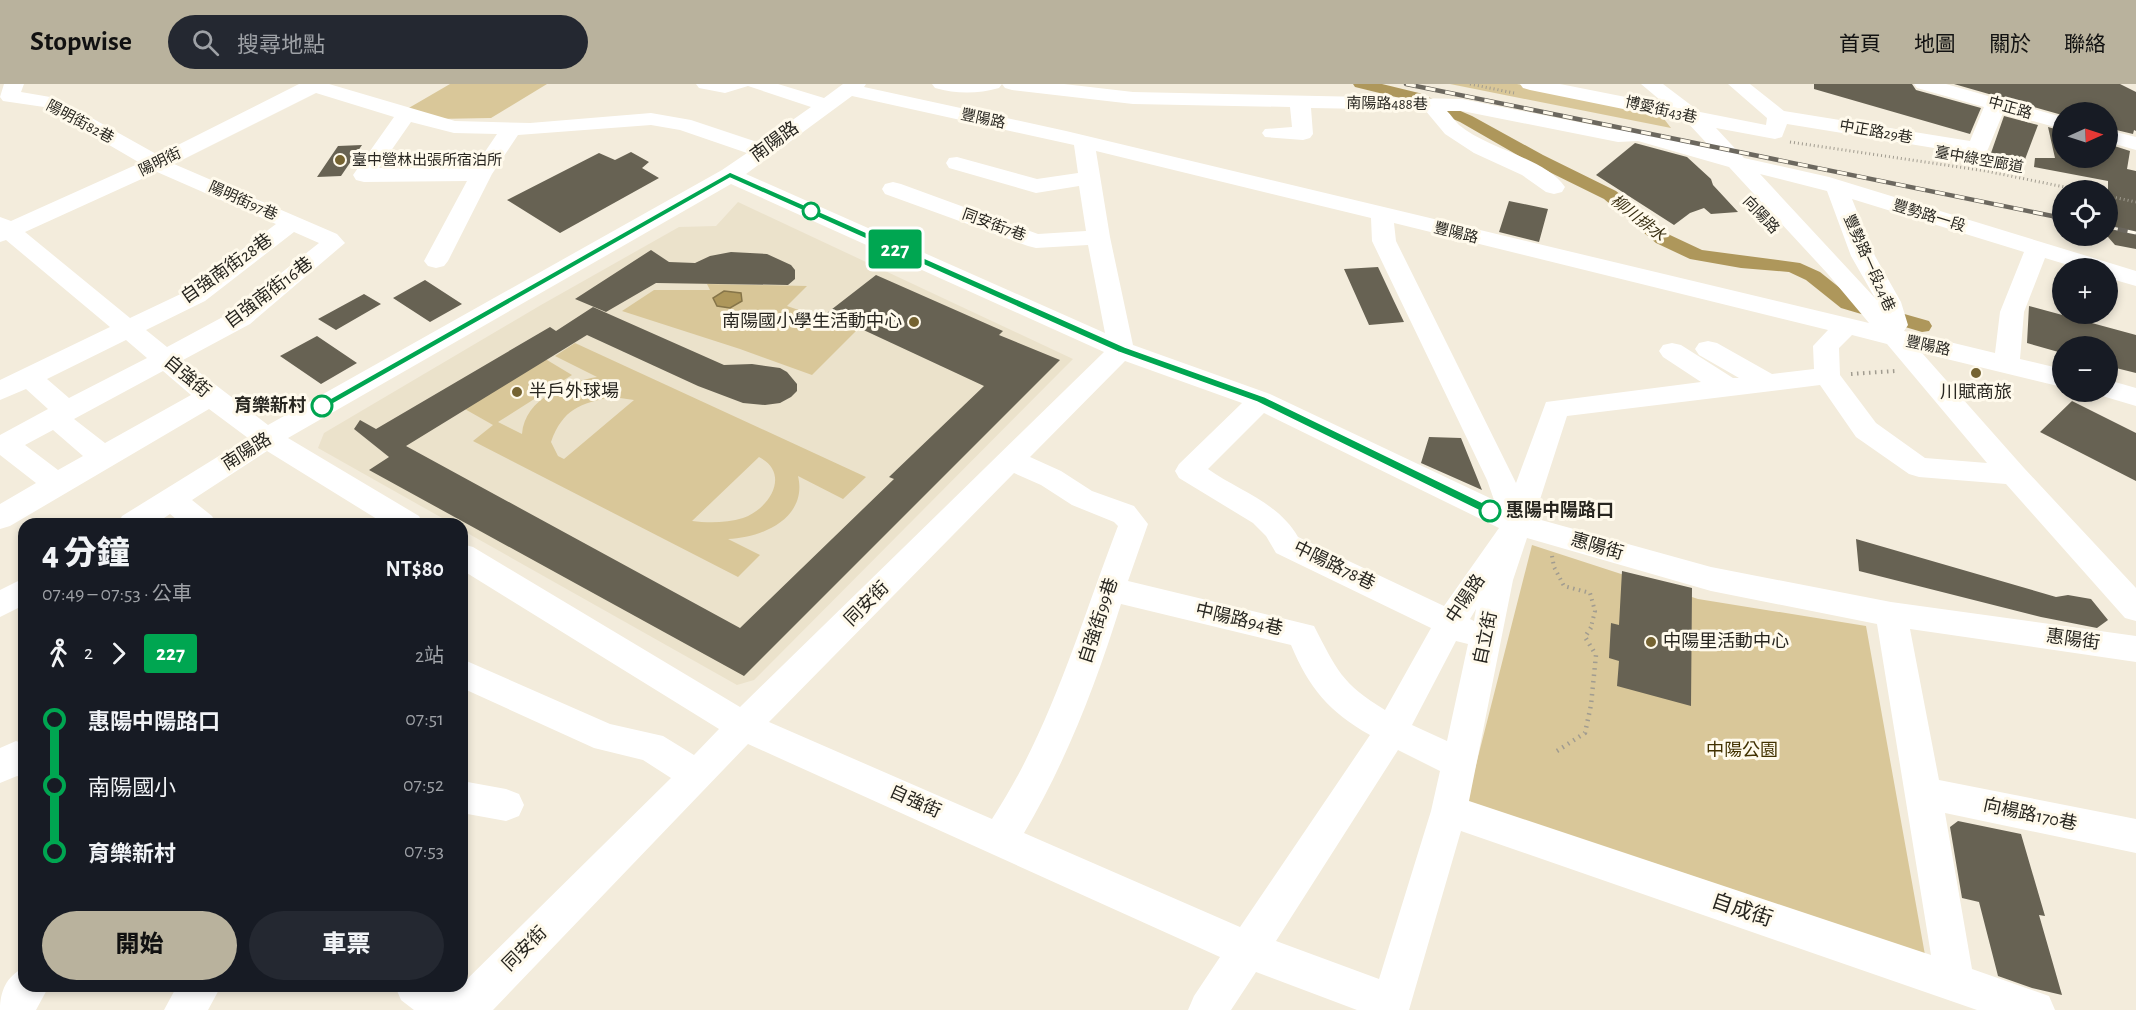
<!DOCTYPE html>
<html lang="zh-TW">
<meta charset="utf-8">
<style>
body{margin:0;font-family:"Alegreya Sans","Noto Sans TC",sans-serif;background:#242831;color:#f1f3f6;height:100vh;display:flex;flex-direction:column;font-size:22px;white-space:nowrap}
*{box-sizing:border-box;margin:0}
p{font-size:20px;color:#9ea1a6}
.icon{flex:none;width:33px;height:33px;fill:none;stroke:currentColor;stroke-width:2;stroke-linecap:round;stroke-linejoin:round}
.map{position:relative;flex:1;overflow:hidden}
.side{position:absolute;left:18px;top:434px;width:450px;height:474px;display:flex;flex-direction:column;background:#171b24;border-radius:18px;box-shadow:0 3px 9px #0003}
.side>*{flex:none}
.badge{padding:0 12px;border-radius:4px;font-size:21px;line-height:39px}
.needle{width:39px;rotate:87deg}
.fabs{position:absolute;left:2052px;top:18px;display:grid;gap:12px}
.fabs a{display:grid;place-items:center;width:66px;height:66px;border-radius:50%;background:#171b24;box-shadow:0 3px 9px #0003;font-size:30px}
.map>.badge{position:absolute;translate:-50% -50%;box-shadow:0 0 0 3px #fff}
.legs{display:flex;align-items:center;gap:9px;height:66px;padding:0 24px;font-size:20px}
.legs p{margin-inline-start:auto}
.overview{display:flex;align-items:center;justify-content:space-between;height:102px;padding:0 24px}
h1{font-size:33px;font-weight:800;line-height:45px}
.button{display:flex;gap:12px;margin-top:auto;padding:12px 24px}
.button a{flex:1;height:69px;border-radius:36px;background:#b9b29d;color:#111;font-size:24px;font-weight:800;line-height:69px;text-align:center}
.button a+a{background:#242831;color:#f1f3f6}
ul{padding:0 24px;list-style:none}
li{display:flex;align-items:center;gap:21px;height:66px;font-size:22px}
li i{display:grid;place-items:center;width:9px;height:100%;margin:0 8px;background:currentColor}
li i::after{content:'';width:15px;height:15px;margin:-8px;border:4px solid;border-radius:50%;background:#171b24}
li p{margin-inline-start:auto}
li:first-child i{background:linear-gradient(#0000 50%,currentColor 0)}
li:last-child i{background:linear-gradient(currentColor 50%,#0000 0)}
header{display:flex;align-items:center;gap:36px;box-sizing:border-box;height:84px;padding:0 30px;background:#b9b29d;color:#111}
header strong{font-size:28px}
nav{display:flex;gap:33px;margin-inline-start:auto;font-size:21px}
.search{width:420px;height:54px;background:#242831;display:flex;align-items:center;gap:15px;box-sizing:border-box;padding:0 21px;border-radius:33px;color:#9ea1a6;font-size:22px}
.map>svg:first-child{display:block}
.built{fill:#ebe2cb}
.green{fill:#d9c799;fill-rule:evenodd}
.water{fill:#ae975b;stroke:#867549;stroke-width:1.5}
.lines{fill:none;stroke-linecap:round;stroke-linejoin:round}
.canal{fill:#ae975b;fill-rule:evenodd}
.building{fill:#676253}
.path-far2{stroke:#a19c90;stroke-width:3;stroke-dasharray:1 3;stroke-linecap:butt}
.path-far1{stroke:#a19c90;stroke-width:4;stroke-dasharray:1.5 4.5;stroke-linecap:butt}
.path{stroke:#a19c90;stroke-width:4.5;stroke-dasharray:1.5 5;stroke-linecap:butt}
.minor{fill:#fff;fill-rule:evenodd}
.rail-casing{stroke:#6c685f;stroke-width:4.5}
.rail{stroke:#fffaec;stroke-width:3;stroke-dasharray:10;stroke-linecap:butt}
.line-1{fill:#00a651;stroke:#fff;stroke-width:1.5}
.poi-dot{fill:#756331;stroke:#fffaec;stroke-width:2}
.stop-1-dot{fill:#fff;stroke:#00a651;stroke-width:3}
.labels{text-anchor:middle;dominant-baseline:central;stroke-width:6;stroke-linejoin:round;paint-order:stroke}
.far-street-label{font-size:15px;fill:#282620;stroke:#fffaec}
.far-poi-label{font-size:15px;fill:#282620;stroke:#fffaec;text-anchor:start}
.far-water-label{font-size:16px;font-style:italic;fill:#382e12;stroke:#fffaec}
.street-label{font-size:18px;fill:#282620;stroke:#fffaec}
.poi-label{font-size:18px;fill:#282620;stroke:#fffaec;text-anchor:start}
.stop-label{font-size:18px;font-weight:bold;fill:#282620;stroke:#fffaec;text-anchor:end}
.park-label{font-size:18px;fill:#413100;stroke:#fffaec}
.near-street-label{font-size:21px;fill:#282620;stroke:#fffaec}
</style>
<header>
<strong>Stopwise</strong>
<div class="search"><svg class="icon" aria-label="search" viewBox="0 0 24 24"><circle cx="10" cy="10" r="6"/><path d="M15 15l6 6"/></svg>搜尋地點</div>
<nav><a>首頁</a><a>地圖</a><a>關於</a><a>聯絡</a></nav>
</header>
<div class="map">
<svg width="2136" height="926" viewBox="0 0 2136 926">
<rect width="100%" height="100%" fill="#f3ecdc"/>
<!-- built -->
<path class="built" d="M738 118 1073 275 754 596 737 601 462 446V440L451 439 318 364 324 349 541 221 679 143 716 142Z"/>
<!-- green -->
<path class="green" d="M450 0H547L491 34 435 35 407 25Z
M1450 0H1517L1619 20 1661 31 1671 44Z
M707 200 807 202 787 222 857 246 812 291 740 265 622 227 654 206H710Z
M575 259 866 393 843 415 798 392C808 434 762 454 728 455L760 471 738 493 473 357 493 341 463 324 542 273 572 291 498 338 522 350C525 314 567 298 597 293L555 272ZM613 313 634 316 564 375 558 372 551 358C563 325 580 319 613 313ZM759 373C791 389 770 425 743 434 727 439 708 439 692 437Z
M1532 461 1698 515 1866 542 1927 882 1465 724Z"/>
<!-- water -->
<path class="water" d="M724 207 741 209 742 217 730 224 717 222 713 214Z"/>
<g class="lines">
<!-- canal -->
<path class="canal" d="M1353 0H1382L1419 9 1472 32 1543 71 1616 107 1670 151 1702 166 1800 179 1820 188 1855 216 1929 237 1932 242 1929 247 1922 248 1841 224 1806 196 1789 188 1741 184 1690 175 1656 159 1604 115 1531 79 1460 38 1408 16 1355 3Z"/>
</g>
<!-- building -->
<path class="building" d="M1814 0H1912L1916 6 1981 24 1970 50 1814 5Z
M1954 0H2120L2136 8V47L2134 46 2133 50 2108 44V28H2062V31Z
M2004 32 2038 41 2024 78 1991 69Z
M2048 43 2062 47V74H2108V60L2130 67 2127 85 2136 87V165L2115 161 2108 153V97L2034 83 2035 74H2055Z
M1635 59 1687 73 1711 95 1713 101 1738 128 1711 130 1704 124 1690 129 1674 141 1596 91Z
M362 61 341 92 317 93 338 62Z
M631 68 649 78 642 84 659 94 560 149 507 116 599 69 615 76Z
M1509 117 1548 125 1539 158 1499 148Z
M651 166 669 178 695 179 710 172 731 168 767 170 791 181 795 186V195L788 201 656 199 606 228 575 215Z
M1378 183 1393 215 1404 238 1369 241 1344 185Z
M876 191 1003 247 999 251 1060 276 744 592 369 386 389 373 354 345 360 336 376 345 550 243 556 247 593 223 724 281 752 280 780 284 787 288 797 300V307L791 313 780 319 765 321 743 319 698 302 587 251 406 362 740 544 894 395 889 393 984 302 827 229Z
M425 196 462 220 430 238 393 214Z
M364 210 381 220 336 246 318 235Z
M2029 222 2136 251V289L2108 282V262H2062V269L2027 259Z
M317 252 357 279 321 300 280 272Z
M2072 317 2136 349V397L2040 348Z
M1429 353 1461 354 1482 406 1421 379Z
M1856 455 2056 513 2068 511 2091 515 2108 536 2097 544 2041 533 1859 487Z
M1622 487 1692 504 1691 622 1617 602 1619 577 1609 574 1611 539 1619 541Z
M1958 737 2021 750 2045 832 2039 831 2062 911 2032 904 1998 892 1979 818 1962 814 1950 743Z"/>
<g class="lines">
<!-- path-far2 -->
<path class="path-far2" d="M1470 0 1514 9
M1790 58 1986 87 2079 106
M2108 112 2136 118"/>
<!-- path-far1 -->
<path class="path-far1" d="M1851 290 1895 287
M1552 472 1554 483 1564 502 1590 509 1595 527 1591 543"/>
<!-- path -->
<path class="path" d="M1557 667 1585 649 1591 621 1596 571 1585 553 1592 542"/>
<!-- minor -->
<path class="minor" d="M4 0H24L21 8 56 14 158 71 299 0H329L455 37 530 39 651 29 691 36 760 59 811 23 748 2 725 9 699 4 696 0H778L824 14 843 0H866L864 3 1066 47 1869 239 1827 189 1729 83 1638 57 1618 58 1462 27H1447C1451 31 1455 37 1459 41 1487 65 1545 74 1565 103L1562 108 1554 110 1546 108 1522 91 1474 69 1445 50 1425 26 1311 24 1313 50 1310 54 1303 56 1265 53 1262 49 1265 45 1292 43 1290 23 1133 20 1012 6 1005 4 1002 0H1064L1133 8 1462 15 1618 46 1639 45 1712 65 1687 38 1530 6 1523 4 1520 0H1560L1666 21 1641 0H1663L1700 28 1766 41 1767 34 1728 0H1750L1784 27 1970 57 1984 23 1917 4 1914 0H1946L2062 33V45L2003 29 1988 65 1985 70 1977 71 1787 40 1782 53 1775 55 1716 44 1744 74 1829 93 2136 187V202L2108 194V184H2078L2045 174 2024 228 2020 275 2062 285V303L1922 269 2024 384 2136 504V537L2125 534 2006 400 1919 393 1909 390 1856 353 1820 301 1567 332 1534 434 1711 483 1891 518 2136 552V578L1910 545 1939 696 2136 735V769L1945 729 1972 885 2049 912 2055 926H1977L1461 747 1409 926H1357L1256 888 1231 926H1188L1194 912 1220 873 748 660 493 926H414L401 916 395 902H447L455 907 671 694 643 676 594 664 462 604V575L610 640 663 652 694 671 719 645 462 486V460L473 463 740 623 1104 268 731 100 288 354 419 432 423 440H385L267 367 192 416 212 432 216 440H182L170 430 155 440H118L122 432 248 354 209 325 10 442 0 445V420L36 399 0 371V351L48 325 26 305 0 316V296L110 243 6 156 0 158V133L11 137 140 79 44 23 3 17 0 13ZM316 9 394 33 353 91 356 96 364 98 467 97 424 177 428 182 436 184 444 182 448 177 492 90 518 51 651 41 680 46 747 69 722 86 268 341 183 276 250 240 345 159 337 150 174 80ZM852 12 1074 61 1078 89 1037 95 957 73 949 74 946 79 949 84 1036 109 1079 102 1086 147 1038 150 901 100 893 98 885 100 882 105 885 110 1028 162 1036 164 1088 161 1105 249 746 90ZM411 38 454 49 497 50 474 84H379ZM1096 67 1371 134 1372 157 1487 396 1494 416 1270 310 1133 261 1110 153ZM157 88 276 140 187 207 130 234 25 148ZM1760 90 1827 107 1851 172 1875 214ZM1852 115 2024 168 2000 228 1995 269 1904 247 1908 241 1901 218 1875 172ZM1394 139 1828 246 1813 262 1814 285 1772 290 1717 259 1708 257 1699 259 1695 265 1699 271 1739 294H1733L1681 261 1672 259 1663 261 1659 267 1663 273 1701 298 1546 318 1516 399 1396 157ZM294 148 319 159 232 228 167 263 146 246 205 217ZM1852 251 1887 260 1987 379 1925 374 1876 339 1840 291 1839 264ZM126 256 147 274 69 314 47 295ZM1125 277 1242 319 1179 380 1175 387 1179 394 1253 439 1266 452 1276 469 1431 544 1385 626C1341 599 1337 586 1314 542L1128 497 1148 440 1134 422 1092 407 1061 387 1030 373ZM163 287 191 311 105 359 74 335ZM1264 329 1499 444 1444 522 1298 453C1278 418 1239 407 1208 385ZM53 346 83 372 58 386 25 361ZM1014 389 1041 401 1072 421 1114 438 1118 442C1079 543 1052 643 992 735L769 638ZM1527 454 1711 507 1877 540 1931 871 1469 717 1513 496ZM1121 520 1291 561C1309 604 1329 628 1370 651L1240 843 1024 749C1067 676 1096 600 1121 520ZM1476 525 1474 537 1470 535ZM1456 557 1468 560 1447 657 1412 641ZM1398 666 1440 687 1431 727 1379 895 1276 857Z
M932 0H1002L999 4C977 10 957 10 935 4Z
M2108 46 2136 53V66L2108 58Z
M2108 296 2136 304V322L2099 311 2096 308H2108Z
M24 494V521L0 533V506Z
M16 657 24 660V694L17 692 0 699V664Z
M462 697 506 705 519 710 524 721 519 732 506 737 462 729Z
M24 884V902H49L36 926H0C0 908 6 892 24 884Z
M177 902H221L208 926H164Z"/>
<defs>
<path id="rail" d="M1406 0 2062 134
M2108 143 2136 149"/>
</defs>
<!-- rail casing -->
<use href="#rail" class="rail-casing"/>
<!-- rail -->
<use href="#rail" class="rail"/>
</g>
<!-- line-1 -->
<path class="line-1" d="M730 88 1125 263 1265 313 1494 424 1496 427 1490 431 1486 430 1257 318 1118 268 730 94 326 324H318L317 322Z"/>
<!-- markers -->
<g class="poi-dot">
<circle cx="340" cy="76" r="6"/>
<circle cx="914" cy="238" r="6"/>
<circle cx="1976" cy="289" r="6"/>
<circle cx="517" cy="308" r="6"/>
<circle cx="1651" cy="558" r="6"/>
</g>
<g class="stop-1-dot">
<circle cx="811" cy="127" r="8"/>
<circle cx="322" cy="322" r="10"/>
<circle cx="1490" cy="427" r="10"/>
</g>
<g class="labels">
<!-- far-street labels -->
<g class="far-street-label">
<text transform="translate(1387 20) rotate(1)">南陽路488巷</text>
<text transform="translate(2010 24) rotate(16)">中正路</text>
<text transform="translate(1661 26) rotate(13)">博愛街43巷</text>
<text transform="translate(983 35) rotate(12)">豐陽路</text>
<text transform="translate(80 38) rotate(28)">陽明街82巷</text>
<text transform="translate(1876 48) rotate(10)">中正路29巷</text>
<text transform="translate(1979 76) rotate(10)">臺中綠空廊道</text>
<text transform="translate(160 78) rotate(-26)">陽明街</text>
<text transform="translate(243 117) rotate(24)">陽明街97巷</text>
<text transform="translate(1761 131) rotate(47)">向陽路</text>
<text transform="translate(1929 132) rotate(17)">豐勢路一段</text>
<text transform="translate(994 141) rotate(20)">同安街7巷</text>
<text transform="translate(1456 149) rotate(14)">豐陽路</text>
<text transform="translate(1869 179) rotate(66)">豐勢路一段24巷</text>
<text transform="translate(1928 262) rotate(12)">豐陽路</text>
</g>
<!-- far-poi labels -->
<g class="far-poi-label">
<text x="352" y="76">臺中營林出張所宿泊所</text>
</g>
<!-- far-water labels -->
<g class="far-water-label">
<text transform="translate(1638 134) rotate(38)">柳川排水</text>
</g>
<!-- street labels -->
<g class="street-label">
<text transform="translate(775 58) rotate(-36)">南陽路</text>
<text transform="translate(227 185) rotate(-35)">自強南街28巷</text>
<text transform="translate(269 209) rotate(-37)">自強南街16巷</text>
<text transform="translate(187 293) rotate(40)">自強街</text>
<text transform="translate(247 368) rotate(-32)">南陽路</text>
<text transform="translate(1597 463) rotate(16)">惠陽街</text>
<text transform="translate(1334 482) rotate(26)">中陽路78巷</text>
<text transform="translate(1466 515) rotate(-56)">中陽路</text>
<text transform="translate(867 520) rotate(-45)">同安街</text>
<text transform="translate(1239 536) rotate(13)">中陽路94巷</text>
<text transform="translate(1099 537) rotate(-72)">自強街99巷</text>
<text transform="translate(1486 554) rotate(-78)">自立街</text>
<text transform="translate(2073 556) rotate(8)">惠陽街</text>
<text transform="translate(915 718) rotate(24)">自強街</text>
<text transform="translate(2030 731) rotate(12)">向楊路170巷</text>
<text transform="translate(525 865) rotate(-45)">同安街</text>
</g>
<!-- poi labels -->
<g class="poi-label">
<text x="902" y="238" text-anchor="end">南陽國小學生活動中心</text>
<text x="529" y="308">半戶外球場</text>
<text x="1976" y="309" text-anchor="middle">川賦商旅</text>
<text x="1663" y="558">中陽里活動中心</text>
</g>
<!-- stop labels -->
<g class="stop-label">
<text x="306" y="322">育樂新村</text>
<text x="1506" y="427" text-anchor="start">惠陽中陽路口</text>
</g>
<!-- park labels -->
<g class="park-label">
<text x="1742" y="667">中陽公園</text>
</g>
<!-- near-street labels -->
<g class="near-street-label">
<text transform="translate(1742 826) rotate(19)">自成街</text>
</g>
</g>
</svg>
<div class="fabs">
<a><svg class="needle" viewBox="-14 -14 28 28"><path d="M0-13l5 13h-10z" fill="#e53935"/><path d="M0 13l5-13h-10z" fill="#9ea1a6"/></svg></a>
<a><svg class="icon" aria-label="locate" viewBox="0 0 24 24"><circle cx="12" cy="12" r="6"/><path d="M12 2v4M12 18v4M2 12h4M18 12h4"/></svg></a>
<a>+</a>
<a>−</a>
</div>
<b class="badge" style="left:895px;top:165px;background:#00a651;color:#fff">227</b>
<section class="side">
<div class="overview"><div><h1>4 分鐘</h1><p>07:49 – 07:53 · 公車</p></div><b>NT$80</b></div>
<div class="legs"><svg class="icon" aria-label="walk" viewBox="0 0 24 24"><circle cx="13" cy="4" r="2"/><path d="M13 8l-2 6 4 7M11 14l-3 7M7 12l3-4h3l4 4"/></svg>2<svg class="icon" aria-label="forward" viewBox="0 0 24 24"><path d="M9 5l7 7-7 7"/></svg><b class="badge" style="background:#00a651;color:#fff">227</b><p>2站</p></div>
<ul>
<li><i style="color:#00a651"></i><b>惠陽中陽路口</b><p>07:51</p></li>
<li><i style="color:#00a651"></i><span>南陽國小</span><p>07:52</p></li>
<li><i style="color:#00a651"></i><b>育樂新村</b><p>07:53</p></li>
</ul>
<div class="button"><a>開始</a><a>車票</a></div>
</section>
</div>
